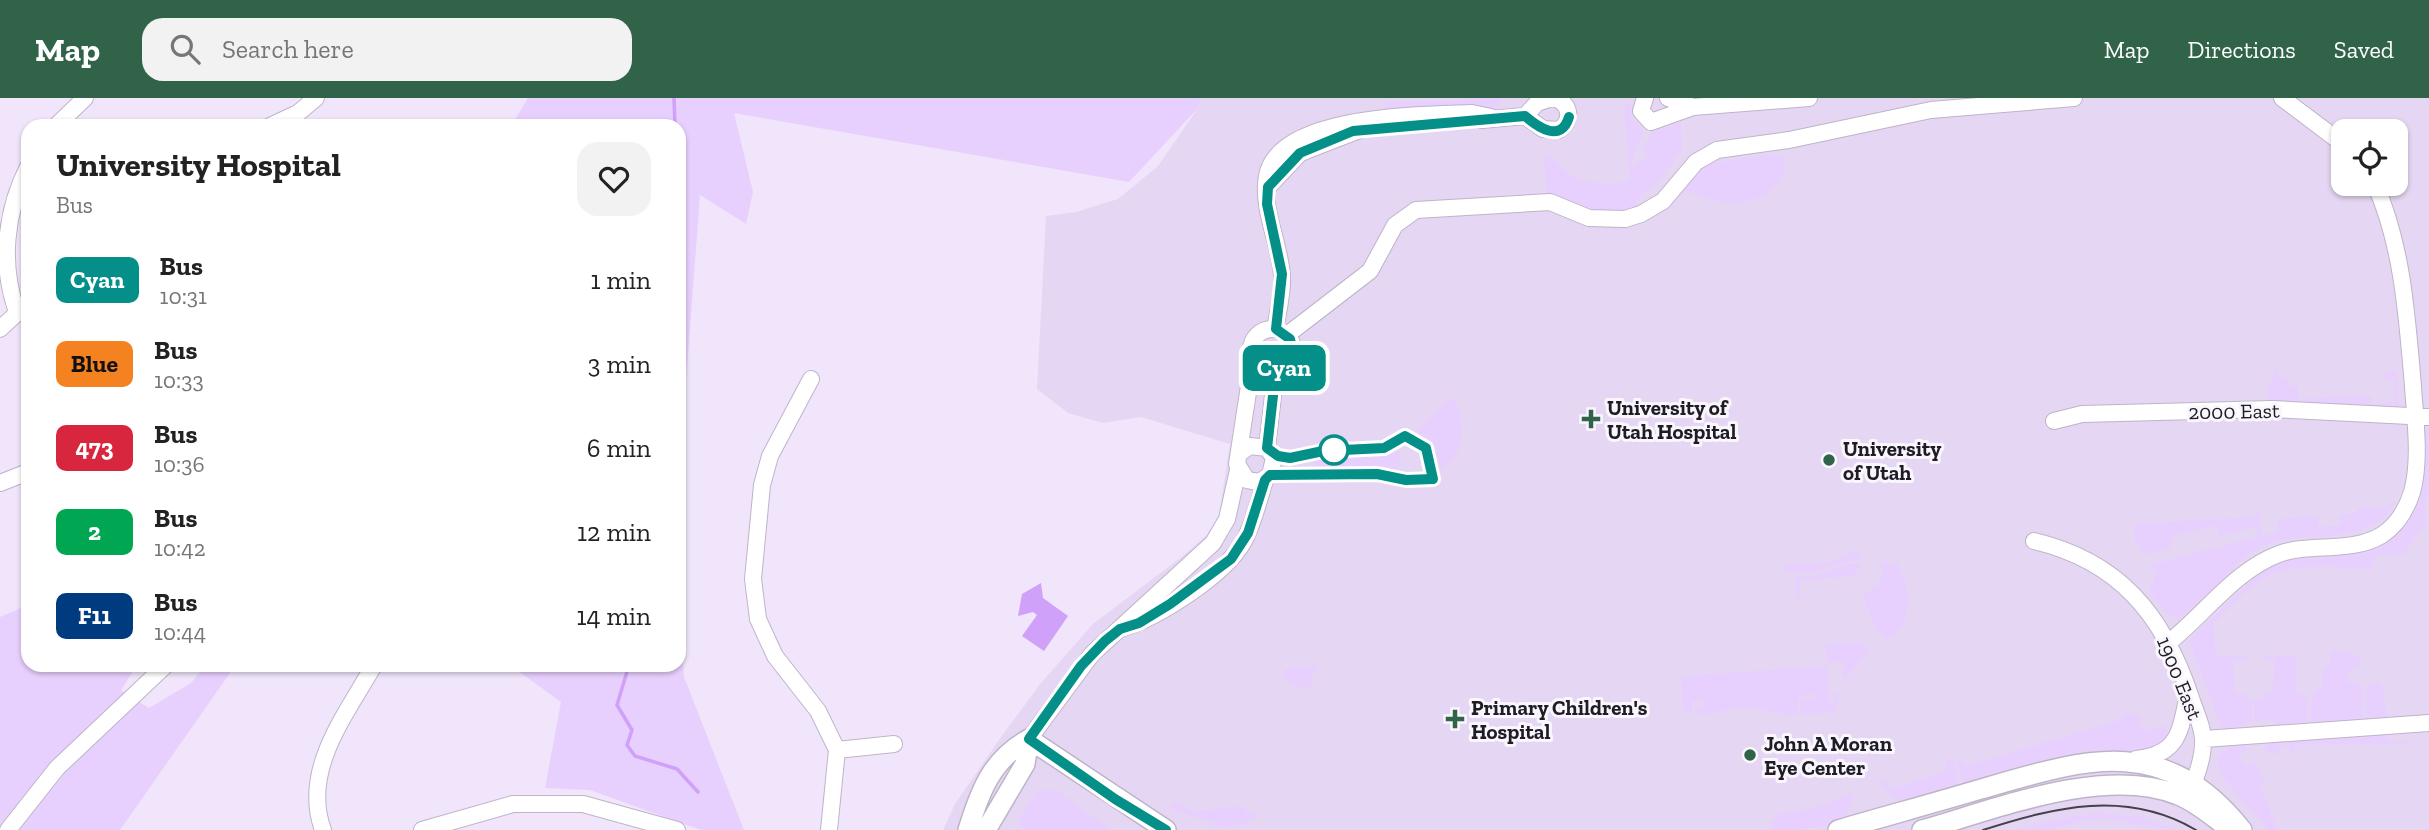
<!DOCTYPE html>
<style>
body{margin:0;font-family:"Zilla Slab",serif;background:#f2f2f2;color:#222;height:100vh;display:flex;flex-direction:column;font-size:26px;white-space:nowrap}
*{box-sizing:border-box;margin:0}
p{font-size:23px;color:#767676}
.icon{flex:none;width:38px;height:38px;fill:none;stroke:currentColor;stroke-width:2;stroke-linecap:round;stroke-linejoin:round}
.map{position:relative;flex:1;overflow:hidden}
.sheet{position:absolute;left:21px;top:21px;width:665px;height:553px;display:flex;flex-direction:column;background:#fff;border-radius:21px;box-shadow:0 2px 5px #0004}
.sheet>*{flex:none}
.badge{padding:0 14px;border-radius:10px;font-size:24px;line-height:46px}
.buttons{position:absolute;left:2331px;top:21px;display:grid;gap:14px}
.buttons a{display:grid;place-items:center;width:77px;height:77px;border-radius:14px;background:#fff;box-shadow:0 2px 5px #0004;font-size:35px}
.map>.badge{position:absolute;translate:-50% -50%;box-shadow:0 0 0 4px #fff}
.round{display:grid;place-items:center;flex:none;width:74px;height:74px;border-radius:21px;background:#f2f2f2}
.overview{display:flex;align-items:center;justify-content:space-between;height:119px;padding:0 35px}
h1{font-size:33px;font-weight:800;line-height:52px}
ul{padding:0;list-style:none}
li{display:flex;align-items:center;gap:21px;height:84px;padding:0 35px}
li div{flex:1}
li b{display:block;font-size:26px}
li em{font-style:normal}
li .badge{min-width:77px;font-weight:700;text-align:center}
header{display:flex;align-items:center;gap:42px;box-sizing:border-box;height:98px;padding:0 35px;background:#306348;color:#fff}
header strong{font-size:33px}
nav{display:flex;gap:38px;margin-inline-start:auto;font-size:24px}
.search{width:490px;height:63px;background:#f2f2f2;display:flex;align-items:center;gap:18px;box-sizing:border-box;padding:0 24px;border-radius:21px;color:#767676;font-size:26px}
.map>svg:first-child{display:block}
.built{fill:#e5d7f3;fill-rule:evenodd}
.green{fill:#e8d0fe}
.water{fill:#d0a1f8}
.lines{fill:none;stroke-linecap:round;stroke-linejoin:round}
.stream{stroke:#d0a1f8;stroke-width:3.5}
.minor-casing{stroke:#beb4c8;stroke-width:18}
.major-casing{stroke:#beb4c8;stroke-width:22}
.minor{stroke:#fff;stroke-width:16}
.major{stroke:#fff;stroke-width:19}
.tram{stroke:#46404a;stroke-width:2}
.line-casing{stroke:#fff;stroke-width:16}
.line{stroke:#048f88;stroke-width:10}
.poi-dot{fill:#306348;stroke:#faf6fe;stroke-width:2.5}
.stop-dot{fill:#fff;stroke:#048f88;stroke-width:3.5}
.labels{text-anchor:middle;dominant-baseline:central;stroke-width:6;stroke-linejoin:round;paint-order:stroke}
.poi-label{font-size:21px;font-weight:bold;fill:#201c23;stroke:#faf6fe;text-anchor:start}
.street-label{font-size:21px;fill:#201c23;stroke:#faf6fe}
</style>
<header>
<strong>Map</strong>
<div class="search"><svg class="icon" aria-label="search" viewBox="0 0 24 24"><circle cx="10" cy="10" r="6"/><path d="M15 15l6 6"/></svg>Search here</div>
<nav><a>Map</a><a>Directions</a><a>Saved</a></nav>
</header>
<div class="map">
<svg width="2429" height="732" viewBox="0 0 2429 732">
<rect width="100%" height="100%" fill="#f0e5fa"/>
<!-- built -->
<path class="built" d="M1201 0H2429V732H943L955 706 1001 639 1041 585 1093 526 1179 461 1207 437 1219 417 1230 346 1141 319 1103 325 1068 315 1037 291 1046 118 1076 114 1118 101 1158 68 1198 10ZM2343 33H2396V86H2343Z"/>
<!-- green -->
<path class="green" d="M528 0H1201L1198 10 1129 84 734 15 753 94 746 126 700 97 679 377V28H511Z
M1471 0H1502L1498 9 1392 15 1383 11 1387 4 1459 3Z
M1631 5 1632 20 1644 32C1640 47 1632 54 1632 70L1649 58 1643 52 1652 34 1681 24 1682 52 1657 85 1635 102 1639 110 1597 115 1547 98 1544 59 1552 58C1571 85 1599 90 1630 82L1624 6Z
M1772 56 1784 59C1788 88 1762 103 1735 105 1720 106 1701 98 1687 94L1684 90 1701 67Z
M2276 267 2279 280 2288 279 2290 288H2298L2299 301 2371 298 2372 306 2395 304 2394 281 2386 282 2384 278 2387 274 2397 273 2399 311 2298 306 2265 300Z
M1452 299C1463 308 1464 343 1457 355 1453 362 1447 367 1441 372L1433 347 1418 336V331Z
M2423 330 2429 331V399L2424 400 2426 429 2418 434 2403 457H2375L2372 471C2338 470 2293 462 2263 481 2244 493 2229 511 2213 526L2216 557 2246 558V561L2233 562 2235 595H2245L2244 599 2252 603V623L2247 627 2225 631 2220 628 2189 542 2260 474C2316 442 2387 482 2419 404 2429 379 2417 354 2423 330Z
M1398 352 1401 354 1398 374 1378 370H1314L1313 360 1386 355Z
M2389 404H2396C2368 453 2305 429 2262 449 2229 464 2211 504 2179 519L2168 517 2149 493 2156 476 2149 467 2257 439 2256 429 2220 438 2217 427 2173 438 2170 451 2143 457 2140 446H2135L2134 426 2255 419V416L2260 415 2262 438 2278 434 2277 421 2317 418 2319 429 2340 427 2339 417 2357 415V410H2389Z
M1854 453 1863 460 1812 474 1786 475 1785 467 1827 465Z
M1886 463 1892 468 1896 464C1911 483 1916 535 1884 541V537L1876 532 1863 497 1878 486 1883 475 1880 467Z
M1851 466H1862L1853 478 1800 482V500L1796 501 1795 479 1812 478Z
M679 489 684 579 744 732H701L590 692 545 690 561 604 510 567H679Z
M28 507V567H137L121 592 149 610 191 585 206 567H221L230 575 120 732H0V519Z
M1824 545H1861L1869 553 1846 580 1842 579 1844 564 1828 565Z
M2332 553 2351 554V557L2361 558 2360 568H2354L2353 573 2348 574 2347 583 2361 587 2364 620 2310 624 2312 597 2315 592 2322 591 2323 571 2329 565Z
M2296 557 2295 595 2308 599 2307 624 2277 627 2272 622 2254 623V603L2262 599V595H2272L2275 562 2262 561V558Z
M1316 568V576H1311V589L1302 590 1283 581 1284 571Z
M1827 568 1829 604H1835V595L1839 594 1835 615 1799 616 1801 603 1814 602V595L1799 599 1796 617C1779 618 1763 609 1745 609 1727 610 1713 618 1695 615V609H1703V603H1692V614L1683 613 1681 578Z
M2375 584 2382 585 2387 619 2367 620 2365 589Z
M2126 615 2140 617V626L2147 633 2166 627 2167 640C2138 661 2116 648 2084 653 2042 660 2003 675 1962 686L1957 659 1962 660 1966 668 2117 623Z
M2386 634 2390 643 2412 644 2413 655 2411 646 2296 647 2294 656 2290 655V647H2282L2279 656 2268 654 2263 646Z
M2243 646 2247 651 2239 657 2246 668 2255 664 2265 681 2260 688 2278 732H2269C2254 714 2216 681 2217 658L2228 650V647Z
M1953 660 1958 687 1899 702 1881 688V684L1887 683 1890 691 1947 673 1946 662Z
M1052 692 1059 694 1111 732H1026L1017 725 1037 693Z
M1853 695C1853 732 1801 732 1772 732L1771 723H1775L1776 717 1816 709Z
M1174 703 1193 713 1244 708 1246 714 1259 717 1246 725 1221 730 1205 720 1204 723 1169 710Z
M2097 715 2142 719 2178 732 2106 721 2082 723 2049 732H2016L2056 721Z"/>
<!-- water -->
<path class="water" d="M1041 485 1043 500 1068 518 1044 553 1022 538 1037 517 1033 514 1018 518 1022 496Z"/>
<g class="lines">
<!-- stream -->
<path class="stream" d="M674 0 675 28
M629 567 617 607 632 632 627 647 635 658 677 671 698 694"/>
<defs>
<path id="minor" d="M1645 0 1641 13 1651 24 1693 9 1809 0
M1668 0 1693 9
M2282 0 2343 46
M1525 18 1537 5 1552 0
M1482 22 1525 18 1543 31 1559 32C1573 22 1571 6 1554 0
M56 28 85 0
M270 28 298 15 316 0
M1268 89 1300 55 1362 31
M17 214C0 167 5 114 28 69
M1251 252a21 21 0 1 1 42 0a21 21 0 1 1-42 0Z
M0 231 28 205
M1275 231C1278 214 1283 195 1282 178 1280 145 1261 111 1267 78 1278 16 1425 17 1472 15L1491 19
M1287 237 1370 173 1395 127 1416 112 1550 104 1589 120 1625 121 1641 116 1663 103 1696 64 1717 52 1789 42 1931 12 2074 0
M811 281 770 358 762 387 753 481 758 521 775 558 818 613 837 652 829 732
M2054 323 2082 316 2272 311 2429 319
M1267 350 1274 289 1282 272
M1240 355 1250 348 1267 350 1274 360 1270 377 1259 384 1247 382 1237 366 1253 262
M0 385 28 374
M2034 443C2119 463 2163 517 2190 597 2194 611 2204 630 2203 644 2203 661 2196 680 2189 695
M1123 530C1159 519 1225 477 1244 443 1254 424 1259 402 1265 382
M2168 545C2204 517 2235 472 2279 456 2312 444 2350 456 2382 437 2397 427 2407 410 2412 394 2421 362 2415 321 2413 288 2407 220 2403 149 2375 86
M1029 641 1092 556 1213 445 1227 421 1238 372
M2204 641 2429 625
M837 652 894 646
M2136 661C2179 657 2180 633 2188 597
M8 732 57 670 166 567
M323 732C301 672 346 617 374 567
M422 732 513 706H583L677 732"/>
<path id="major" d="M1029 641 1166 732
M968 732C980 693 992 661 1029 641
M986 732 1025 666 1029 641
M1838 732C1886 718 1934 705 1981 691 2085 661 2164 634 2242 732
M1922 732C1994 712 2104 667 2178 697 2197 704 2214 720 2231 732"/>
</defs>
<!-- minor casing -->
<use href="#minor" class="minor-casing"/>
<!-- major casing -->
<use href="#major" class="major-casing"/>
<!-- minor -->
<use href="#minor" class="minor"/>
<!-- major -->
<use href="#major" class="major"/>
<!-- tram -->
<path class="tram" d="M1983 732C2055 709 2126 691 2196 732"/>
</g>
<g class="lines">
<defs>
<path id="line" d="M1166 732 1115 701 1029 641 1081 568 1105 543 1120 531 1139 525 1170 506 1231 461 1248 435 1265 382 1270 377 1377 376 1406 382 1433 381 1426 350 1405 338 1384 350 1323 353 1290 360 1278 358 1267 350 1274 289 1293 254 1290 241 1276 231 1282 176 1267 106 1268 89 1300 55 1353 33 1525 18C1539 30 1561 45 1569 19"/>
</defs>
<!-- line casing -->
<use href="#line" class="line-casing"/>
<!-- line -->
<use href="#line" class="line"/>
</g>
<!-- markers -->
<g class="poi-dot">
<path d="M1587.5 310.5h7v7h7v7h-7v7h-7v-7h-7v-7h7z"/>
<circle cx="1829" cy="362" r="7"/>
<path d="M1451.5 610.5h7v7h7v7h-7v7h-7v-7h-7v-7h7z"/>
<circle cx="1750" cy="657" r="7"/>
</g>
<circle class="stop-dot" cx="1334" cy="352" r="14"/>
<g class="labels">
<!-- poi labels -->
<g class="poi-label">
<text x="1607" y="309">University of<tspan x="1607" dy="24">Utah Hospital</tspan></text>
<text x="1843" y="350">University<tspan x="1843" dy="24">of Utah</tspan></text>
<text x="1471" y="609">Primary Children's<tspan x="1471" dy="24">Hospital</tspan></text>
<text x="1764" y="645">John A Moran<tspan x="1764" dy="24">Eye Center</tspan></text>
</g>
<!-- street labels -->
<g class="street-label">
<text transform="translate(2234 313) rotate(-1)">2000 East</text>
<text transform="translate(2180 580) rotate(68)">1900 East</text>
</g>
</g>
</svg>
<div class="buttons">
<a><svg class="icon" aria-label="locate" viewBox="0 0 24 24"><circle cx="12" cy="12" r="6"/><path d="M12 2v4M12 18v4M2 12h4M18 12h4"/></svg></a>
</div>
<b class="badge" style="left:1284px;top:270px;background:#048f88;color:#fff">Cyan</b>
<section class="sheet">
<div class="overview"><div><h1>University Hospital</h1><p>Bus</p></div><a class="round"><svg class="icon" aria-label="heart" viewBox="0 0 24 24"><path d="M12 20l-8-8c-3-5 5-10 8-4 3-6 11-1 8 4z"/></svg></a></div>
<ul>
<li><span class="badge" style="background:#048f88;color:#fff">Cyan</span><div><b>Bus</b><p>10:31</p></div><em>1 min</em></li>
<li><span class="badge" style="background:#f58220;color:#111">Blue</span><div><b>Bus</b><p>10:33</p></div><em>3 min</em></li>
<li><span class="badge" style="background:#d7263d;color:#fff">473</span><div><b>Bus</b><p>10:36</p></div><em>6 min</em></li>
<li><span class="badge" style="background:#00a651;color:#fff">2</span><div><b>Bus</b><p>10:42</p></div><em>12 min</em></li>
<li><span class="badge" style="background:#003b80;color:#fff">F11</span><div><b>Bus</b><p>10:44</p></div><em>14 min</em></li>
</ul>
</section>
</div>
